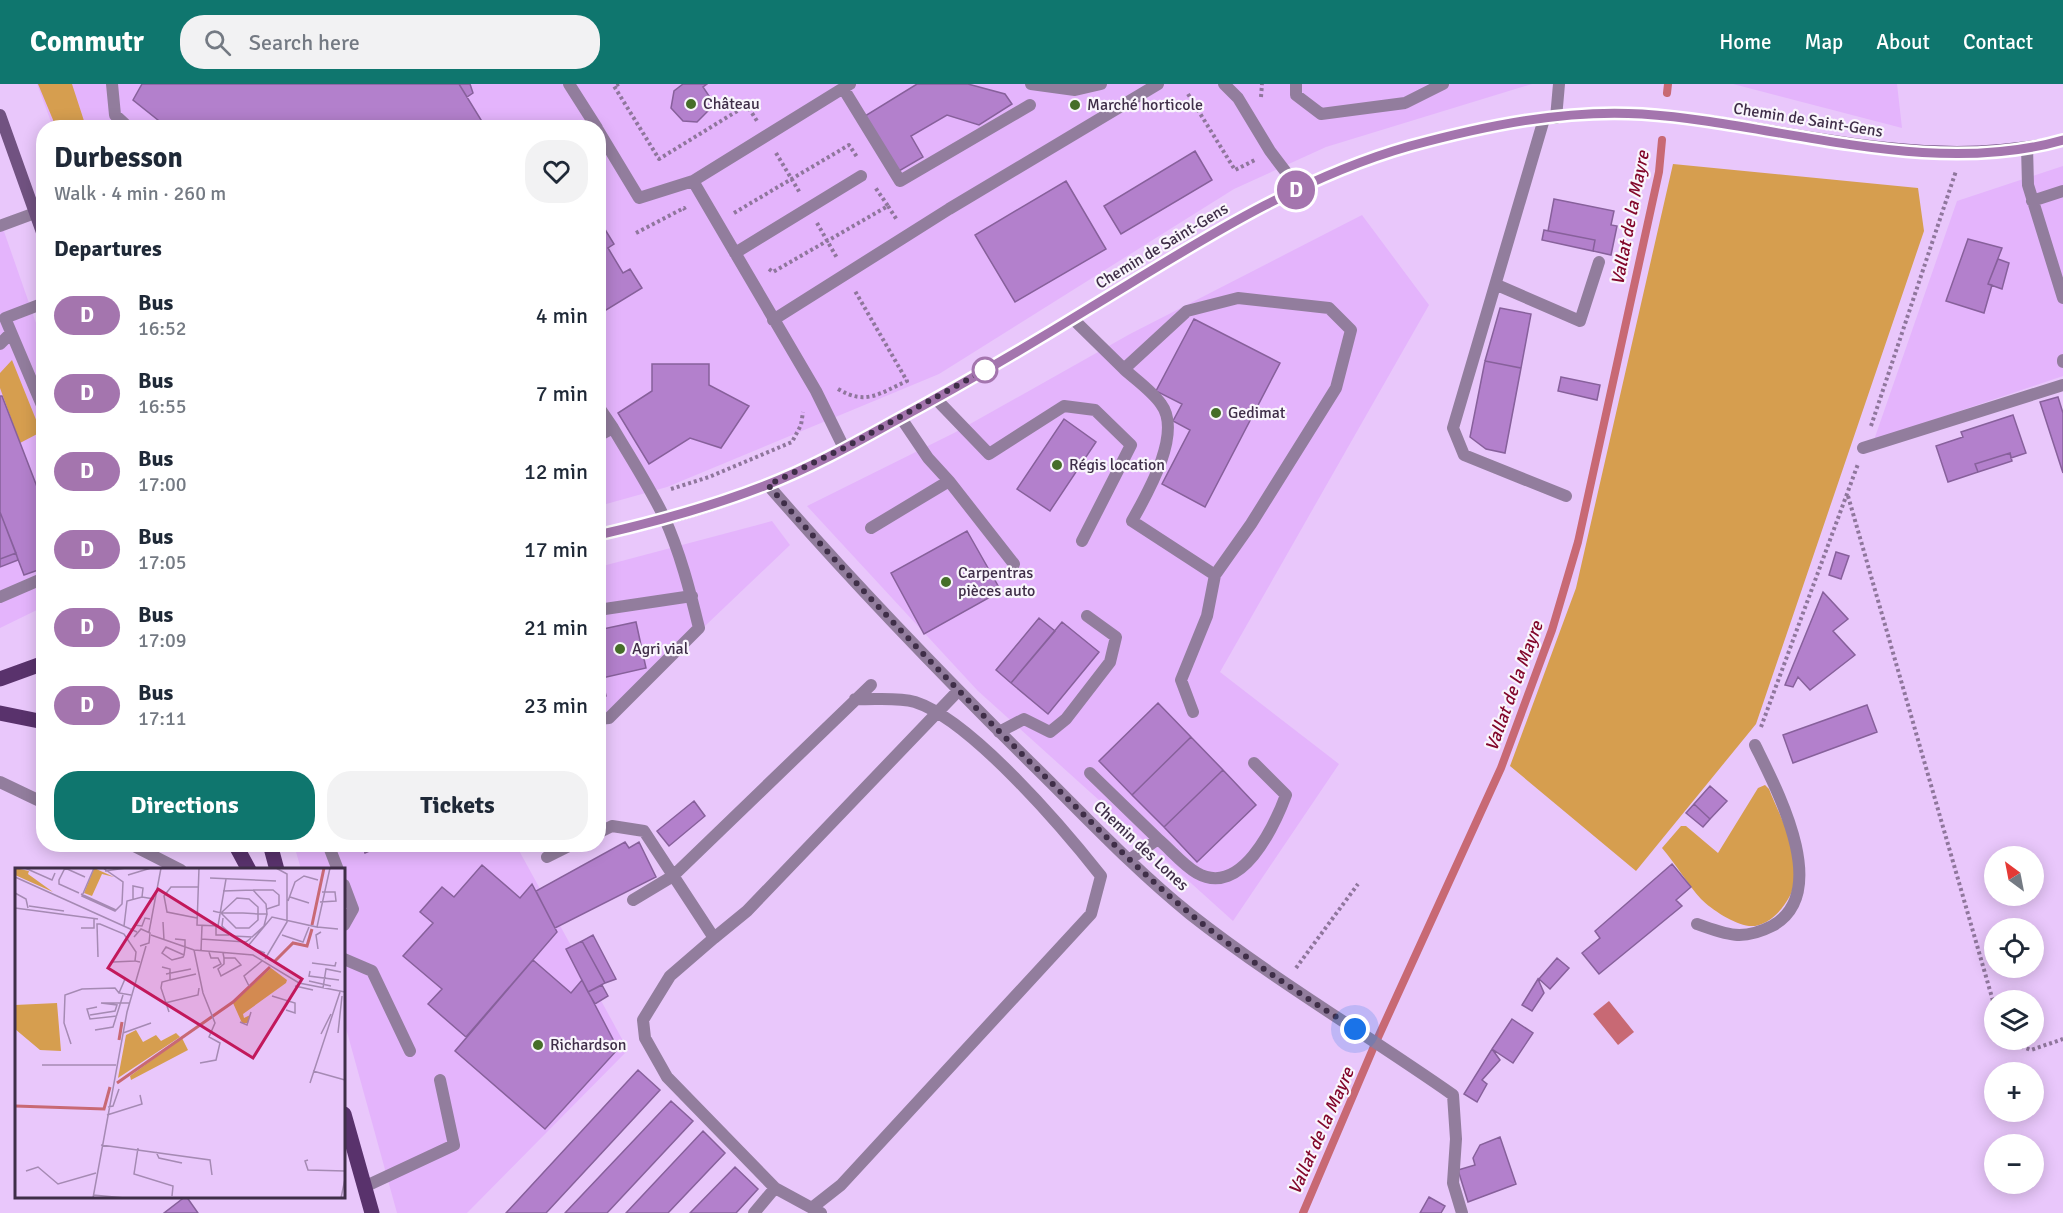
<!DOCTYPE html>
<meta charset="utf-8">
<style>
body{margin:0;font-family:Signika,sans-serif;background:#f2f2f3;color:#1f2937;height:100vh;display:flex;flex-direction:column;font-size:22px;white-space:nowrap}
*{box-sizing:border-box;margin:0}
p{font-size:20px;color:#747a83}
.icon{flex:none;width:33px;height:33px;fill:none;stroke:currentColor;stroke-width:2;stroke-linecap:round;stroke-linejoin:round}
.map{position:relative;flex:1;overflow:hidden}
.details{position:absolute;left:36px;top:36px;width:570px;height:732px;display:flex;flex-direction:column;background:#fff;border-radius:24px;box-shadow:0 3px 15px #0003}
.details>*{flex:none}
.badge{padding:0 12px;border-radius:20px;font-size:21px;line-height:39px}
.needle{width:39px;rotate:328deg}
.controls{position:absolute;left:1984px;top:762px;display:grid;gap:12px}
.controls a{display:grid;place-items:center;width:60px;height:60px;border-radius:50%;background:#fff;box-shadow:0 3px 15px #0003;font-size:30px}
.you{position:absolute;width:30px;height:30px;margin:-15px;border:4px solid #fff;border-radius:50%;background:#1a73e8;box-shadow:0 0 0 9px #1a73e833}
.map>.badge{position:absolute;translate:-50% -50%;box-shadow:0 0 0 3px #fff}
h2{padding:0 18px;font-size:22px;line-height:54px}
.round{display:grid;place-items:center;flex:none;width:63px;height:63px;border-radius:24px;background:#f2f2f3}
.headline{display:flex;align-items:center;justify-content:space-between;height:102px;padding:0 18px}
h1{font-size:28px;font-weight:700;line-height:45px}
.primary-button{display:flex;gap:12px;margin-top:auto;padding:12px 18px}
.primary-button a{flex:1;height:69px;border-radius:24px;background:#0f766e;color:#fff;font-size:24px;font-weight:700;line-height:69px;text-align:center}
.primary-button a+a{background:#f2f2f3;color:#1f2937}
ul{padding:0;list-style:none}
li{display:flex;align-items:center;gap:18px;height:78px;padding:0 18px}
li div{flex:1}
li b{display:block;font-size:22px}
li em{font-style:normal}
li .badge{min-width:66px;font-weight:700;text-align:center}
header{display:flex;align-items:center;gap:36px;box-sizing:border-box;height:84px;padding:0 30px;background:#0f766e;color:#fff}
header strong{font-size:28px}
nav{display:flex;gap:33px;margin-inline-start:auto;font-size:21px}
.search{width:420px;height:54px;background:#f2f2f3;display:flex;align-items:center;gap:15px;box-sizing:border-box;padding:0 21px;border-radius:24px;color:#747a83;font-size:22px}
.map>svg:first-child{display:block}
.built{fill:#e4b4fc}
.green{fill:#d69e4f}
.water{fill:#c86974}
.lines{fill:none;stroke-linecap:round;stroke-linejoin:round}
.stream{stroke:#c86974;stroke-width:8}
.building{fill:#b380cc;stroke:#87609b;stroke-width:1.5}
.path{stroke:#8f769c;stroke-width:4;stroke-dasharray:3 3;stroke-linecap:butt}
.lane{stroke:#927d9d;stroke-width:12}
.street{stroke:#927d9d;stroke-width:12}
.secondary{stroke:#715281;stroke-width:12}
.primary{stroke:#59326c;stroke-width:15}
.line-casing{stroke:#fff;stroke-width:14}
.line{stroke:#a475ae;stroke-width:9}
.walk{stroke:#3f2e48;stroke-width:6;stroke-dasharray:0 10.8}
.poi-dot{fill:#466e29;stroke:#f9f5fc;stroke-width:2}
.stop-dot{fill:#fff;stroke:#a475ae;stroke-width:3}
.labels{text-anchor:middle;dominant-baseline:central;stroke-width:4.5;stroke-linejoin:round;paint-order:stroke}
.poi-label{font-size:16px;fill:#3f2e48;stroke:#f9f5fc;text-anchor:start}
.street-label{font-size:16px;fill:#3f2e48;stroke:#f9f5fc}
.water-label{font-size:18px;font-style:italic;fill:#82072b;stroke:#f9f5fc}
.inset-river{fill:none;stroke:#c86974;stroke-width:3}
.inset-road{fill:none;stroke:#a58ab3;stroke-width:1.5}
.view{fill:#c2185b;fill-opacity:0.15;stroke:#c2185b;stroke-width:3}
.inset-edge{fill:none;stroke:#3f2e48;stroke-width:3}
</style>
<header>
<strong>Commutr</strong>
<div class="search"><svg class="icon" aria-label="search" viewBox="0 0 24 24"><circle cx="10" cy="10" r="6"/><path d="M15 15l6 6"/></svg>Search here</div>
<nav><a>Home</a><a>Map</a><a>About</a><a>Contact</a></nav>
</header>
<div class="map">
<svg width="2063" height="1129" viewBox="0 0 2063 1129">
<rect width="100%" height="100%" fill="#e9c7fb"/>
<!-- built -->
<path class="built" d="M37 0H1532L1326 63 1234 105 939 290 667 403 599 422 598 44 53 43Z
M1733 0H1897L1902 44Z
M2063 82V292L1874 356 1957 117Z
M1362 131 1429 221 1220 588 1339 680 1233 837 978 607 807 422 954 349 1130 250Z
M0 136 44 262 43 523 0 544Z
M772 437 790 461 599 643V483Z
M294 761H516L628 966 467 1129H397L344 937V786L301 785Z"/>
<!-- green -->
<path class="green" d="M38 0H72L86 43H56Z
M1673 80 1918 104 1924 147 1756 640 1636 787 1510 682 1576 504Z
M12 276 41 348 20 359 0 304V289Z
M1765 701 1769 705C1780 733 1800 766 1795 797 1792 816 1771 844 1749 842 1734 840 1712 826 1701 815 1689 802 1675 779 1662 764L1681 742H1686L1718 769 1758 704Z"/>
<!-- water -->
<path class="water" d="M1609 917 1634 948 1618 961 1593 930Z"/>
<g class="lines">
<!-- stream -->
<path class="stream" d="M1667 9 1668 0
M1303 1129 1375 960 1501 684 1552 546 1578 458 1659 88 1662 56"/>
</g>
<!-- building -->
<path class="building" d="M142 0H459L486 44H168L133 16Z
M459 0H470L473 9 467 13Z
M683 0H707L703 3 711 15 710 25 697 38 683 37 671 24 674 7Z
M917 0H968L1005 10 1012 20 979 41 947 31 911 52 923 73 899 87 865 32Z
M1195 67 1212 96 1121 150 1104 122Z
M1066 97 1106 165 1015 218 975 151Z
M1554 115 1614 127 1611 141 1617 142 1611 171 1593 167 1595 156 1548 147Z
M598 134 614 160 608 164 623 189 630 185 642 204 598 231Z
M1544 146 1595 156 1593 167 1542 156Z
M1968 155 2002 164 1988 200 1992 201 1984 229 1946 217Z
M1998 175 2009 179 2002 205 1988 200Z
M1500 224 1531 230 1521 284 1485 277Z
M1194 235 1280 279 1205 423 1162 400 1190 346 1173 337 1182 320 1156 307Z
M1485 277 1521 284 1505 369 1486 365 1470 353Z
M652 280H709V301L749 322 721 364 690 354 649 380 618 329 652 307Z
M1561 293 1600 301 1597 316 1558 307Z
M0 312H2L44 421V484L24 491 0 428Z
M2058 313 2063 329V389L2040 318Z
M2013 331 2026 369 2011 374 2010 369 1975 380 1978 388 1948 398 1936 362 1963 353 1961 348Z
M1064 335 1096 358 1050 427 1017 405Z
M2010 369 2012 377 1978 388 1975 380Z
M0 428 16 469 0 475Z
M967 447 1001 507 924 550 891 489Z
M1836 468 1849 472 1841 495 1829 491Z
M16 469 18 476 0 483V475Z
M1823 508 1848 535 1833 547 1855 571 1810 606 1798 593 1793 603 1785 601Z
M1039 534 1055 547 1011 599 996 586Z
M636 538 646 584 602 594 606 612 598 614V546Z
M1062 538 1099 568 1048 630 1011 599Z
M1158 619 1191 653 1132 711 1099 677Z
M1867 621 1877 648 1793 679 1783 651Z
M1191 653 1223 686 1164 743 1132 711Z
M1223 686 1256 721 1197 778 1164 743Z
M1710 702 1727 717 1710 735 1694 720Z
M694 717 705 732 669 762 657 747Z
M1694 720 1710 735 1703 743 1686 729Z
M625 758 629 764 639 758 656 793 555 844 536 807Z
M362 760H385L365 769Z
M1672 780 1691 803 1676 816 1682 822 1599 890 1582 869 1600 854 1595 847Z
M482 781 520 814 532 800 557 848 466 953 428 920 442 905 403 872 433 839 420 828 442 803 454 813Z
M593 851 616 895 605 899 582 857Z
M582 857 605 899 588 908 566 865Z
M1557 874 1569 884 1550 905 1539 895Z
M533 876 571 909 582 896 618 965 545 1045 455 967Z
M1538 895 1544 909 1532 927 1522 921Z
M602 901 608 912 595 920 588 908Z
M1512 935 1533 949 1513 979 1492 965Z
M1492 965 1500 976 1482 996 1487 1000 1477 1018 1464 1010Z
M638 986 660 1006 546 1129H506Z
M671 1017 693 1037 607 1129H565Z
M703 1047 725 1069 668 1129H626Z
M1500 1053 1516 1100 1468 1118 1458 1086 1475 1081 1473 1074 1480 1061Z
M735 1083 758 1105 736 1129H690Z
M186 1112 198 1129H164Z
M1429 1113 1445 1122 1441 1129H1420Z"/>
<g class="lines">
<!-- path -->
<path class="path" d="M619 0 614 2 659 75 747 21 757 37
M1188 10 1235 86 1255 76
M1261 13 1262 0
M776 69 800 109
M888 122 897 136
M734 129 849 61 857 73
M817 139 837 174
M636 149 684 124 685 126
M769 185 773 188 888 122 875 103
M838 305C866 322 880 309 907 297L855 207
M1871 342 1956 87
M671 405 709 393 792 358 801 341 803 328
M1848 412 1995 924
M1761 643 1858 380
M1296 884 1358 800
M2004 956 2031 966 2063 955"/>
<!-- lane -->
<path class="lane" d="M112 0 115 31 129 44
M569 0 597 44
M1031 0 1075 6 1101 0
M1224 0 1238 14 1270 67 1298 104
M1296 0V11L1321 30 1405 19 1443 0
M843 4 900 97 1030 21
M1544 35 1453 344 1464 371 1566 412
M598 46 639 114 693 97 850 0
M2027 63 2028 101 2063 214
M693 97 816 307 844 364
M2032 117 2063 107
M0 142 35 129
M735 169 861 92
M1497 201 1580 237 1599 178
M44 219 5 234 44 326
M1073 235 1124 285 1187 227 1238 214 1329 224 1351 246 1336 304 1251 440 1215 491 1132 437C1147 410 1183 349 1161 320 1152 307 1136 296 1124 285
M773 236 949 125 1158 0
M0 260 11 249
M2063 278V276
M936 315 989 370 1064 322 1095 326 1131 361 1082 457
M598 322 613 344
M598 352 613 344C630 373 649 402 664 433 680 468 690 507 699 544L609 634 598 635
M1863 364 2063 301
M949 397 1014 480
M768 401C852 498 941 590 1032 680 1084 731 1133 784 1190 830 1274 896 1366 950 1453 1011L1456 1055 1453 1099 1462 1129
M871 444 949 397 928 374 901 334
M0 513 44 494
M598 526 692 512
M1193 628 1181 596 1207 532 1215 491
M999 648 1024 635 1050 648 1066 635 1110 578 1116 553 1087 532
M1090 689 1158 755
M0 698 44 719
M598 749 612 742 644 747 714 854 670 892 643 936 645 954 667 993 775 1104 821 1129
M130 760 181 786
M328 760 338 786
M547 773 573 760
M1129 776 1158 755C1170 765 1183 781 1197 789 1241 814 1274 743 1286 711L1254 679
M344 801 353 825 344 841
M633 816 673 792 871 601
M1697 840C1727 851 1743 857 1772 842 1833 809 1776 704 1755 661
M714 854 747 827 957 608
M344 875 372 887 410 967
M364 1103 454 1061 440 996
M813 1123 841 1101 1091 830 1101 792C1063 744 971 636 915 618 897 613 874 616 855 615
M754 1129 775 1104"/>
<!-- street -->
<path class="street" d="M1556 34 1559 0"/>
<!-- secondary -->
<path class="secondary" d="M0 31 44 154
M598 451C655 438 710 424 764 402 808 385 850 362 891 339 960 302 1028 262 1095 221 1196 160 1295 94 1410 62 1484 42 1565 25 1642 30 1763 38 1879 77 2001 66 2022 64 2043 62 2063 56"/>
<!-- primary -->
<path class="primary" d="M0 595 44 579
M0 629 44 638
M235 760 249 786
M270 760 277 786
M344 1030 372 1129"/>
</g>
<g class="lines">
<defs>
<path id="line" d="M598 451C655 438 710 423 764 402 808 385 850 362 891 339 958 303 1023 265 1088 225 1191 163 1293 95 1410 62 1484 42 1565 25 1642 30 1778 39 1928 95 2063 56"/>
</defs>
<!-- line casing -->
<use href="#line" class="line-casing"/>
<!-- line -->
<use href="#line" class="line"/>
<!-- walk -->
<path class="walk" d="M985 286 844 364 768 401C852 497 939 588 1030 678 1082 728 1132 781 1188 828 1240 871 1297 908 1355 945"/>
</g>
<!-- markers -->
<g class="poi-dot">
<circle cx="691" cy="20" r="6"/>
<circle cx="1075" cy="21" r="6"/>
<circle cx="1216" cy="329" r="6"/>
<circle cx="1057" cy="381" r="6"/>
<circle cx="946" cy="498" r="6"/>
<circle cx="620" cy="565" r="6"/>
<circle cx="538" cy="961" r="6"/>
</g>
<circle class="stop-dot" cx="985" cy="286" r="12"/>
<g class="labels">
<!-- poi labels -->
<g class="poi-label">
<text x="703" y="20">Château</text>
<text x="1087" y="21">Marché horticole</text>
<text x="1228" y="329">Gedimat</text>
<text x="1069" y="381">Régis location</text>
<text x="958" y="489">Carpentras<tspan x="958" dy="18">pièces auto</tspan></text>
<text x="632" y="565">Agri vial</text>
<text x="550" y="961">Richardson</text>
</g>
<!-- street labels -->
<g class="street-label">
<text transform="translate(1808 36) rotate(9)">Chemin de Saint-Gens</text>
<text transform="translate(1162 162) rotate(-31)">Chemin de Saint-Gens</text>
<text transform="translate(1141 762) rotate(43)">Chemin des Lones</text>
</g>
<!-- water labels -->
<g class="water-label">
<text transform="translate(1630 134) rotate(-79)">Vallat de la Mayre</text>
<text transform="translate(1514 602) rotate(-70)">Vallat de la Mayre</text>
<text transform="translate(1321 1047) rotate(-66)">Vallat de la Mayre</text>
</g>
</g>
<!-- overview -->
<g transform="translate(15 784)">
<rect width="330" height="330" fill="#e9c7fb"/>
<path d="M0 0 14 3 13 6 38 24 0 7ZM79 0 99 9 87 6 77 28 69 25ZM256 100 272 112 271 115 228 146 229 150 235 147 233 155H227L218 135ZM42 135 46 183 25 182 0 161V137ZM121 162 128 174 141 167 146 173 161 165 165 169 103 210 111 167ZM167 170 173 182 116 212 115 208Z" fill="#d69e4f"/>
<path class="inset-river" d="M297 57 309 0M259 94 278 75 292 78 297 61M104 172 107 154M102 215 218 134 255 99M0 238 89 241 95 219"/>
<path class="inset-road" d="M10 0 37 12 40 5M79 0 67 28 100 43 107 36 108 14 88 0M184 0 182 57 203 58 211 11M90 3 111 0M113 7 136 0M0 9 122 64M195 10 261 13M238 22H258L264 27V37L252 41M0 25 11 31 13 40M64 25 44 16V12L50 0 70 9M66 26 101 42M275 29 294 35M118 31V18L128 20 127 29M273 33 280 14 289 8 303 12M305 34 321 33 320 24H307M14 38 49 43M0 40 83 51M198 43 206 45 222 30 234 31 243 39V52L234 60H221L206 45H228L243 46H252L251 36 238 22 208 23M182 50 152 44 149 28 156 19H183M208 50 207 58 218 68 237 69 249 58 252 46M148 54 149 72M119 57 127 58 130 50 135 51M109 58 112 33 127 29 139 31M201 58V67H214M302 59 323 61M66 60H79V51M134 64 146 0M136 67 179 82 238 87 284 115 330 124M267 67 288 74 294 59M119 69 126 61 135 65 134 75 125 78M160 71 170 72V80L169 87 168 89 157 92 147 85 151 79 169 87M186 71 231 74 236 70M303 81 301 67 306 64M179 82 188 125 200 155 194 169 205 175 201 192 185 195M186 83 187 58M194 84 196 90H203L206 96 198 100M208 85 209 90H220L226 97 206 108 203 101 209 96V90M250 85 233 78 257 49 302 59 315 0M83 89 82 56H85L109 66 121 84 120 93 125 94M250 91 272 54V6L261 0M98 94 120 93M297 95 320 98 321 94M147 99 155 101V112L147 114 146 120 154 144M295 103 294 108 324 112M151 106 176 101M110 111 104 125 116 127M155 112 181 106M294 113 316 118M234 118 229 108 247 93M280 118 298 122M308 120 311 101 326 104M257 128 280 135V145L271 142M150 135 183 127 184 120M82 139 72 141 75 151 102 148M75 147 100 143 102 137 86 135H114M225 154 232 157 236 144M80 162 98 159 108 127M108 165 136 155M323 165 327 128M306 166 316 146M56 176 49 155 50 127 67 121 100 120 104 125M27 197H101M298 203 330 212M295 215 325 124M93 239 98 238 104 221M92 247 127 236 125 227M86 277 195 292 197 307M123 280 119 306 158 318 157 328M141 284 144 290 167 295M293 292 290 293 293 302 330 303M11 303 23 299 43 316 81 305M78 327 110 330M78 330 112 144 131 78M326 330 330 311"/>
<path class="view" d="M143 21 287 111 238 190 93 100Z"/>
<rect width="330" height="330" class="inset-edge"/>
</g>
</svg>
<div class="controls">
<a><svg class="needle" viewBox="-14 -14 28 28"><path d="M0-13l5 13h-10z" fill="#e53935"/><path d="M0 13l5-13h-10z" fill="#747a83"/></svg></a>
<a><svg class="icon" aria-label="locate" viewBox="0 0 24 24"><circle cx="12" cy="12" r="6"/><path d="M12 2v4M12 18v4M2 12h4M18 12h4"/></svg></a>
<a><svg class="icon" aria-label="layers" viewBox="0 0 24 24"><path d="M12 4l9 5-9 5-9-5zM3 14l9 5 9-5"/></svg></a>
<a>+</a>
<a>−</a>
</div>
<div class="you" style="left:1355px;top:945px"></div>
<b class="badge" style="left:1296px;top:106px;background:#a475ae;color:#fff">D</b>
<section class="details">
<div class="headline"><div><h1>Durbesson</h1><p>Walk · 4 min · 260 m</p></div><a class="round"><svg class="icon" aria-label="heart" viewBox="0 0 24 24"><path d="M12 20l-8-8c-3-5 5-10 8-4 3-6 11-1 8 4z"/></svg></a></div>
<h2>Departures</h2>
<ul>
<li><span class="badge" style="background:#a475ae;color:#fff">D</span><div><b>Bus</b><p>16:52</p></div><em>4 min</em></li>
<li><span class="badge" style="background:#a475ae;color:#fff">D</span><div><b>Bus</b><p>16:55</p></div><em>7 min</em></li>
<li><span class="badge" style="background:#a475ae;color:#fff">D</span><div><b>Bus</b><p>17:00</p></div><em>12 min</em></li>
<li><span class="badge" style="background:#a475ae;color:#fff">D</span><div><b>Bus</b><p>17:05</p></div><em>17 min</em></li>
<li><span class="badge" style="background:#a475ae;color:#fff">D</span><div><b>Bus</b><p>17:09</p></div><em>21 min</em></li>
<li><span class="badge" style="background:#a475ae;color:#fff">D</span><div><b>Bus</b><p>17:11</p></div><em>23 min</em></li>
</ul>
<div class="primary-button"><a>Directions</a><a>Tickets</a></div>
</section>
</div>
